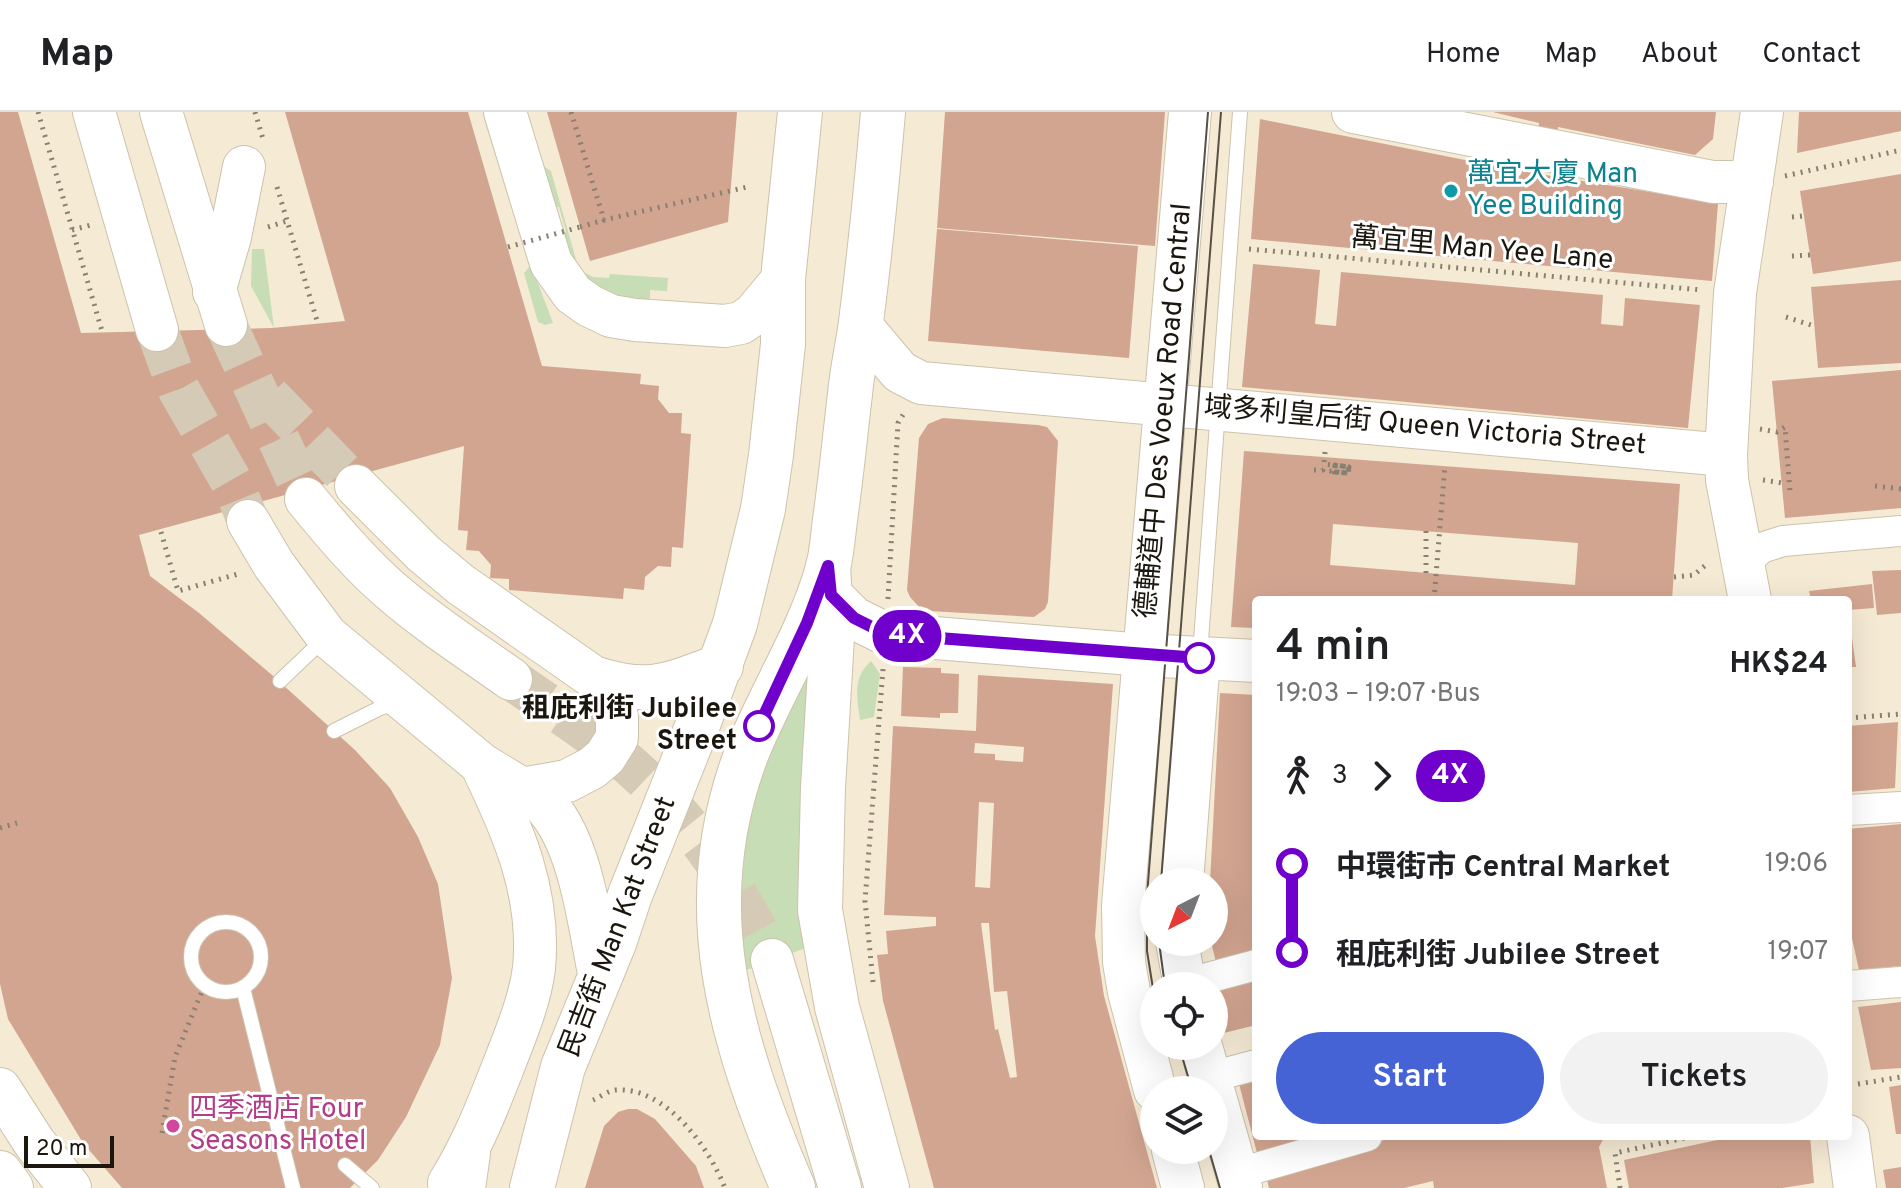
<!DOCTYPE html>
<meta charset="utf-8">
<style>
body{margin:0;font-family:Overpass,"Noto Sans TC",sans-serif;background:#f2f2f2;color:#202124;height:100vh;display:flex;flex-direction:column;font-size:30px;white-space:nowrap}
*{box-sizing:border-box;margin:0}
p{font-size:26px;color:#757577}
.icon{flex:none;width:44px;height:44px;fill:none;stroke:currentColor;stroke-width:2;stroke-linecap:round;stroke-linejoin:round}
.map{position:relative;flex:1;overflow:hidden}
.sheet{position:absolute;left:1252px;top:484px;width:600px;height:544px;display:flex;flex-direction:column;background:#fff;border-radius:8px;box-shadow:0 8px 32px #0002}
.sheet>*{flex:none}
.badge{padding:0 16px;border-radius:26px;font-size:28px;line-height:52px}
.needle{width:52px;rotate:222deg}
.fabs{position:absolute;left:1140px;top:756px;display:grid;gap:16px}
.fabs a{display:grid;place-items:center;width:88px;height:88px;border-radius:50%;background:#fff;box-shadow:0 8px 32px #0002;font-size:40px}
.scale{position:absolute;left:24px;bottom:20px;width:90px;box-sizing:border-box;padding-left:8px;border:4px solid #1b170f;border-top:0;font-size:22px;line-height:28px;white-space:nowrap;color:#1b170f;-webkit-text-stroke:6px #fff;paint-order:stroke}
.map>.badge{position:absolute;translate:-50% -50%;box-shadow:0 0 0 4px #fff}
.legs{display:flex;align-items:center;gap:12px;height:88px;padding:0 24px;font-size:26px}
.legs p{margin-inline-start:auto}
.head{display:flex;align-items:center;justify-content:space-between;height:136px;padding:0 24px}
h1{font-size:44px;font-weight:600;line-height:60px}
.action{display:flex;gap:16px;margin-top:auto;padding:16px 24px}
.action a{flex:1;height:92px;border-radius:48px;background:#4663d6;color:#fff;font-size:32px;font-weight:600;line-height:92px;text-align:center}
.action a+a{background:#f2f2f2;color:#202124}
ul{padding:0 24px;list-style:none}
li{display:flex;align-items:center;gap:28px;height:88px;font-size:30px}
li i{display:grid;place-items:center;width:12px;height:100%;margin:0 10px;background:currentColor}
li i::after{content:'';width:20px;height:20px;margin:-10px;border:6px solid;border-radius:50%;background:#fff}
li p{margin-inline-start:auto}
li:first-child i{background:linear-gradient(#0000 50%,currentColor 0)}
li:last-child i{background:linear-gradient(currentColor 50%,#0000 0)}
header{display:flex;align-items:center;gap:48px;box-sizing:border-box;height:112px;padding:0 40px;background:#fff;border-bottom:2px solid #e0e0e0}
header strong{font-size:38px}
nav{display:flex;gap:44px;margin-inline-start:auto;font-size:28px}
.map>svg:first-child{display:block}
.green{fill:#c7ddb5}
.building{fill:#d2a590;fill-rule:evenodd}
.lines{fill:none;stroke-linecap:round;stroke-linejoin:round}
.secondary-tunnel{stroke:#d4cab6;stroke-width:42;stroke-dasharray:42 21;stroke-linecap:butt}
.lane-casing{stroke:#cdc2ad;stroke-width:16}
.street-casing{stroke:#cdc2ad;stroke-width:32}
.secondary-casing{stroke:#cdc2ad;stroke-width:44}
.primary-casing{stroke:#cdc2ad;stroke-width:46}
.highway-casing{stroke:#cdc2ad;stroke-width:46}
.path{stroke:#888071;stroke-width:5;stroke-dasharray:2 6;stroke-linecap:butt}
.lane{stroke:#fff;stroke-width:14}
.street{stroke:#fff;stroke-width:30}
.secondary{stroke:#fff;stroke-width:42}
.primary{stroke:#fff;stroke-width:44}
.highway{stroke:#fff;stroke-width:44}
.tram{stroke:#565045;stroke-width:2}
.path-bridge{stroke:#888071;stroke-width:5;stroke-dasharray:2 6;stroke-linecap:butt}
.line-1-casing{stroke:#fff;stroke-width:18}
.line-1{stroke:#7000cc;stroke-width:12}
.culture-dot{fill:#0f9aa8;stroke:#fff;stroke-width:3}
.stop-1-dot{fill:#fff;stroke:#7000cc;stroke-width:4}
.hotel-dot{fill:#d1479c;stroke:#fff;stroke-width:3}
.labels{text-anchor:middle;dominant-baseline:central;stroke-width:6;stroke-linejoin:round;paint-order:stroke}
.culture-label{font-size:28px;fill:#0d838f;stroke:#fff;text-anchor:start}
.street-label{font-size:28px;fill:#1b170f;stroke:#fff}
.stop-label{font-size:28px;font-weight:bold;fill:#1b170f;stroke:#fff;text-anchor:end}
.hotel-label{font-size:28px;fill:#b23c85;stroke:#fff;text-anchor:start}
</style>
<header>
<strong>Map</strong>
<nav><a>Home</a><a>Map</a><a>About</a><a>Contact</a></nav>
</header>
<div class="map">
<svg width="1901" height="1076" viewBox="0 0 1901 1076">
<rect width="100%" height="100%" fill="#f5ead4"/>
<!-- green -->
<path class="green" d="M543 54 551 59 579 158 593 165 609 166 610 162 668 166 667 179 650 178V190L624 188 583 168 560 122 566 120 559 95H552Z
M252 137H264L274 216 251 174Z
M531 153 553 211 545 213 538 210 524 161Z
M871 549 880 562 874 605 860 608C857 585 852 566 871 549Z
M809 554 811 834 744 859C737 780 743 701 774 627 784 602 797 578 809 554Z"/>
<!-- building -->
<path class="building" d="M0 0H18L81 221 272 216 345 209 285 0H468L542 254 641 262 640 272 659 274 658 287 669 301H682L681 321 691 322 683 436 672 435 671 455 658 454 645 465 644 478 624 476 623 487 509 478V467L490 466 491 453 479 439 466 438 468 419 458 418 464 334 139 423 150 464 199 501 272 563 355 638 390 676 418 725 438 772 452 866 440 933 406 1005 378 1048 350 1076H122L83 1031 8 907 0 872Z
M547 0H737L728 110 590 149Z
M945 0H1165L1155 134 937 116Z
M1493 0H1716L1713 27 1695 43 1558 15 1557 24 1538 20 1539 11Z
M1799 0H1901V19L1797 41Z
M1260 7 1515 58 1718 91 1712 169 1251 127Z
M1901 62V149L1813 162 1800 79Z
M937 117 1138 134 1129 246 928 229Z
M1253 152 1320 158 1315 212 1336 214 1341 160 1603 183 1601 212 1623 214 1625 186 1700 193 1688 316 1242 275Z
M1901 168V251L1818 256 1811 175Z
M1901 258V396L1785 406 1772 269Z
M943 306 1038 313 1047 315 1058 329 1048 490 1045 497 1034 505 929 499 921 497 910 485 907 478 919 326 928 312Z
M1244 339 1680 372 1672 488H1256V516L1231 515ZM1333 412 1578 431 1575 473 1330 453Z
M1901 458V501L1877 503 1872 459Z
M1872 472 1874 496 1848 498V488H1811L1809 479Z
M1850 511 1856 555H1848V512Z
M903 555 941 556V561L959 562 958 601H940V606L901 604Z
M978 563 1113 572 1095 824 1104 884 1157 1076H934L883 889 877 843 888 842 886 819 936 814V805L884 803 893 614 976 619ZM975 631 1024 635 1023 650 995 648V642L974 641ZM979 690 994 691 990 776 975 775ZM981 811H989L994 880 1007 879 1017 965 1010 966 998 917 995 918Z
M1220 581 1256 583V844L1217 854 1211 830H1214V770H1210Z
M1898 610 1895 676 1848 680V614Z
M1901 712V854L1859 858 1848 808V717Z
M1256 864V913L1224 921 1214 875Z
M1901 890V956L1871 958 1858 895Z
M1256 963V1024H1323L1257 1041 1238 968Z
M1901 973V1022H1896L1889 975Z
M628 997H637L655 1007 696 1054 704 1076H585L604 1014 618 1000Z
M1383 1024H1605L1599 1035 1607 1076H1434L1433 1069 1404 1076H1269L1266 1064 1384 1028Z
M1736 1024H1810L1814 1071 1782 1076H1629L1624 1048Z
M1901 1055V1076H1886L1883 1058Z"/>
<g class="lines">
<!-- secondary-tunnel -->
<path class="secondary-tunnel" d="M226 213 306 387
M157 218 179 278 234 374 248 409
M269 284 356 374
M511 567C558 600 608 631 649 671 702 722 740 783 772 848"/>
<defs>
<path id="lane" d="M1515 58 1516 34
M1200 542 1240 0
M280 569 324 527
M334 619 380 596 398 590
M191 845a35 35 0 1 1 70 0a35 35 0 1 1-70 0Z
M243 876 293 1076
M345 1053 372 1076"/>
<path id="street" d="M1744 453 1761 436 1783 429 1901 419
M1848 698 1901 695
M1200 868 1256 853
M1848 874 1901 870
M1226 961 1256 953
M1253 1057 1367 1024"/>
<path id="secondary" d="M94 0 157 218
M161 0 226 213
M505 0 551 151 573 182 590 194 611 204 635 208 725 214 741 211 754 202 783 167
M1353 0 1713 70H1752
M214 180 230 125 244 55
M861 214 900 260 921 271 1726 343
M306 387C332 419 359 451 390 478 428 511 470 538 511 567
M248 409 274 453 327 524 481 652 522 677 567 669 592 656 605 645 617 626V604L611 589 596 567 460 472 423 441 356 374
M831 483 854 506 886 522 1144 543 1256 549
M1750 488 1727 368 1726 343 1735 181 1762 0
M1182 770 1199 546
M1177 830 1185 874
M772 848 840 1076
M1201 934 1213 978
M0 977 34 1030 70 1076
M1155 978 1129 880 1124 850 1123 793 1190 0
M1214 981 1241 1076
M1848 1024 1855 1076
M1173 1038 1183 1076
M449 1071C472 1034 487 996 503 955 515 924 530 889 534 856 541 781 513 718 481 652"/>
<path id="primary" d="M828 454 832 525 823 676 820 798 837 895 887 1076
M596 567C652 584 668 573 721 554
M522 677C530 683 541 688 547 695 581 733 590 812 600 861
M532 1076 563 955 614 831 630 783 697 615 735 512 763 397 771 343 783 232V167L800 0"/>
<path id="highway" d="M0 1061 11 1076
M463 1076 468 1041
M793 1076C731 931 687 793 748 638 773 577 810 520 828 456 832 440 833 423 835 408 841 366 845 324 850 282 852 258 858 234 861 210 870 140 877 70 883 0"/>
</defs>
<!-- lane casing -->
<use href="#lane" class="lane-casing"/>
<!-- street casing -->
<use href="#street" class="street-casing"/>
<!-- secondary casing -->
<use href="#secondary" class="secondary-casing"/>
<!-- primary casing -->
<use href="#primary" class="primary-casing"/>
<!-- highway casing -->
<use href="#highway" class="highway-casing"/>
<!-- path -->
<path class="path" d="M38 0 102 219
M255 0 263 27
M1785 64 1901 38
M277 75 318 212
M1792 105 1804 104
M268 115 287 109
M580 115 604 108
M72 118 91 113
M1249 137 1702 178
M1792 144 1810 143
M1786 205 1814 214
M1760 317 1777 320 1785 315 1790 380
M1325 340 1324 352 1349 355 1348 361 1334 360 1335 353 1349 355 1348 361 1334 360 1335 353 1349 355 1348 361 1334 360 1335 353 1349 355 1348 361 1329 359
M1314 358H1323L1324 352
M1763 368 1782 371
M1875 374 1901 377
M1426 419V461
M161 420 178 479 238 462
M1674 465 1694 463 1708 451
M888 487 898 311 904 301
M1434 488 1445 353
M1848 606 1901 602
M0 716 17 711
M873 870 865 789 883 557
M1858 972 1901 965
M593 988C600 985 608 979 615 978 665 974 709 1035 725 1076
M162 1021 175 945 205 872
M1620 1076 1615 1041 1694 1024"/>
<!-- lane -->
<use href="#lane" class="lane"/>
<!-- street -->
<use href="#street" class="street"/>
<!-- secondary -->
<use href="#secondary" class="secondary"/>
<!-- primary -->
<use href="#primary" class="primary"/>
<!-- highway -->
<use href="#highway" class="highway"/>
<!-- tram -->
<path class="tram" d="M1161 770 1221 0
M1159 830 1165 874
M1154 883 1147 839V784L1208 0
M1179 934 1192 978
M1209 1038 1220 1076"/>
<!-- path-bridge -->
<path class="path-bridge" d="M571 0 604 108 747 75
M508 135 580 115"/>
</g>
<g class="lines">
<defs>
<path id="line-1" d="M759 614 807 511 828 454 831 483 854 506 886 522 1199 546"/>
</defs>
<!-- line-1 casing -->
<use href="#line-1" class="line-1-casing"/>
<!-- line-1 -->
<use href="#line-1" class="line-1"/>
</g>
<!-- markers -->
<circle class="culture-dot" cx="1451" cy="79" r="8"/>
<g class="stop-1-dot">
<circle cx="1199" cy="546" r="14"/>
<circle cx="759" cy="614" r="14"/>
</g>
<circle class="hotel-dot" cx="173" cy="1014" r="8"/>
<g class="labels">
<!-- culture labels -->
<g class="culture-label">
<text x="1467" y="63">萬宜大廈 Man<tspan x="1467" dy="32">Yee Building</tspan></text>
</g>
<!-- street labels -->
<g class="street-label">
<text transform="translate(1482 138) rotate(5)">萬宜里 Man Yee Lane</text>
<text transform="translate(1165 299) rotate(-85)">德輔道中 Des Voeux Road Central</text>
<text transform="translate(1425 315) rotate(5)">域多利皇后街 Queen Victoria Street</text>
<text transform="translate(619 815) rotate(-69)">民吉街 Man Kat Street</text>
</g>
<!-- stop labels -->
<g class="stop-label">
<text x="737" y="598">租庇利街 Jubilee<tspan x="737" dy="32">Street</tspan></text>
</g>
<!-- hotel labels -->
<g class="hotel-label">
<text x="189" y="998">四季酒店 Four<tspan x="189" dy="32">Seasons Hotel</tspan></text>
</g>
</g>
</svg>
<div class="fabs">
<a><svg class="needle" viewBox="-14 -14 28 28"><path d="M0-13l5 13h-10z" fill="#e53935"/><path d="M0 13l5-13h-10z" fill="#757577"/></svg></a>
<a><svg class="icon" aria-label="locate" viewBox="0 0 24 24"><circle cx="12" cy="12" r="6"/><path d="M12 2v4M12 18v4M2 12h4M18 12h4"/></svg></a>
<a><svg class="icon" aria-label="layers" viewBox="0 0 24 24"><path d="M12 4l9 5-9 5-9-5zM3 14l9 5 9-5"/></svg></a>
</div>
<div class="scale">20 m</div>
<b class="badge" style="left:907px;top:524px;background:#7000cc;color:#fff">4X</b>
<section class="sheet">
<div class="head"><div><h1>4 min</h1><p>19:03 – 19:07 · Bus</p></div><b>HK$24</b></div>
<div class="legs"><svg class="icon" aria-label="walk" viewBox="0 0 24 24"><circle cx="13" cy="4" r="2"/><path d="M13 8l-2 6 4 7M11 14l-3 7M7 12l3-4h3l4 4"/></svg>3<svg class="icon" aria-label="forward" viewBox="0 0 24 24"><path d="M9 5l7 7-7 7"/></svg><b class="badge" style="background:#7000cc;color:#fff">4X</b></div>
<ul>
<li><i style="color:#7000cc"></i><b>中環街市 Central Market</b><p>19:06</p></li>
<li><i style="color:#7000cc"></i><b>租庇利街 Jubilee Street</b><p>19:07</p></li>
</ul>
<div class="action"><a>Start</a><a>Tickets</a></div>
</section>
</div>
